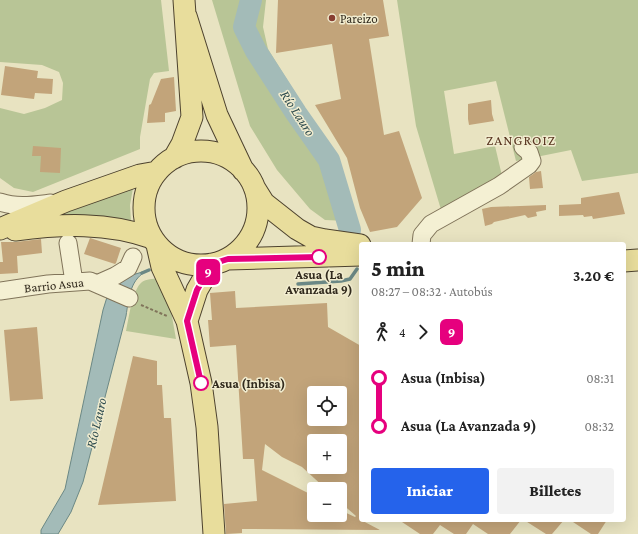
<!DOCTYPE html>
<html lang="es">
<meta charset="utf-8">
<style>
body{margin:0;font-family:"Crimson Pro",serif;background:#f2f2f2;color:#222;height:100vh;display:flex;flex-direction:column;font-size:15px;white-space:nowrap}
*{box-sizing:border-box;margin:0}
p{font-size:13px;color:#767676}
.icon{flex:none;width:22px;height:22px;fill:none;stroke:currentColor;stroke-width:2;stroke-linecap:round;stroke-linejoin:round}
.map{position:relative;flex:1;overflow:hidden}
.side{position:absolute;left:359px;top:242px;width:267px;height:280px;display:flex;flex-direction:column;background:#fff;border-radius:4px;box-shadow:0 4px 16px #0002}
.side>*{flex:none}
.badge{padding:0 8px;border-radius:6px;font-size:14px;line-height:26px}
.tools{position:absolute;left:307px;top:386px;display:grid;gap:8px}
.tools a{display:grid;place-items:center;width:40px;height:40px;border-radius:4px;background:#fff;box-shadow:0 4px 16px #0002;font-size:20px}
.map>.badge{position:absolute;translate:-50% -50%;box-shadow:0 0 0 2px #fff}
.legs{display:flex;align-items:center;gap:6px;height:44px;padding:0 12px;font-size:13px}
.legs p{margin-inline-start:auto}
.summary{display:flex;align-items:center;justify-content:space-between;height:68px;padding:0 12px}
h1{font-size:22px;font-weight:800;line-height:30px}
.button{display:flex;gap:8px;margin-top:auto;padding:8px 12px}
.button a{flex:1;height:46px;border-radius:4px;background:#2563eb;color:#fff;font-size:16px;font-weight:800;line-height:46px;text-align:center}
.button a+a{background:#f2f2f2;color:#222}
ul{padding:0 12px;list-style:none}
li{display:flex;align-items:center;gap:14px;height:48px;font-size:15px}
li i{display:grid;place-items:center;width:6px;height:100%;margin:0 5px;background:currentColor}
li i::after{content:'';width:10px;height:10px;margin:-5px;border:3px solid;border-radius:50%;background:#fff}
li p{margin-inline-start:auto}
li:first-child i{background:linear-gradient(#0000 50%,currentColor 0)}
li:last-child i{background:linear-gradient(currentColor 50%,#0000 0)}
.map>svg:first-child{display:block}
.green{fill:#b8c596}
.water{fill:#a3bbb8;stroke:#6b8885}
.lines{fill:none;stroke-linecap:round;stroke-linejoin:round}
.stream{stroke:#6b8885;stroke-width:3.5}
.river{stroke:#a3bbb8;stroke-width:22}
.building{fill:#c2a47a;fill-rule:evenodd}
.minor-casing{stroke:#80745a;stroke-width:19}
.major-casing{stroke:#4d422e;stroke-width:23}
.path{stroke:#80745a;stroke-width:2;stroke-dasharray:3 2;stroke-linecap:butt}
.minor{stroke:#f4f0d3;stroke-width:17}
.major{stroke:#e8dd9c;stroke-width:21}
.line-1-casing{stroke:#fff;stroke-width:9}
.line-1{stroke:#e6007e;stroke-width:6}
.poi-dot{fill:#883e31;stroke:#f1eccf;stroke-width:1.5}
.stop-1-dot{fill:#fff;stroke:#e6007e;stroke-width:2}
.labels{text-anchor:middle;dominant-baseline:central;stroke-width:3;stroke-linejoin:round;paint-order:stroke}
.poi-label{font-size:13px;fill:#312a1d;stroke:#f1eccf;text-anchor:start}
.stop-label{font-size:13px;font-weight:bold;fill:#312a1d;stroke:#f1eccf}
.street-label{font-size:13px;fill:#312a1d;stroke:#f1eccf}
.water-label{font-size:14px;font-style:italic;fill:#2e4c4f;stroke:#f1eccf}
.neighbourhood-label{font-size:14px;letter-spacing:1px;fill:#593621;stroke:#f1eccf}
</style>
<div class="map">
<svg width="638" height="534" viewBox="0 0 638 534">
<rect width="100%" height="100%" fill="#e8e3c1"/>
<!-- green -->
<path class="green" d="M0 0H161L169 71 154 73 150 79 140 137V149L33 192 14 188 0 178V108L24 114 45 108 62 100 63 83 59 72 42 65 0 62Z
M212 0H266L263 27 268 49 339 163 357 226 348 221 325 220 310 209 277 170 250 126Z
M397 0H638V173L582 181 571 150 516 161 496 81 444 91 454 154 495 146 503 180 442 213 416 126Z
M133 188 130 205 131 222 56 215Z
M158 278 171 311 176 339 126 331C129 318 132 290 142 282 146 279 153 279 158 278Z"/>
<!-- water -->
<path class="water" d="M149 270C130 278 129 297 126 316L83 482 71 512 58 534H41V530L65 489 103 310 112 281Z"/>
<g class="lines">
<!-- stream -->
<path class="stream" d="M142 273 149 270
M298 284 341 281 350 279 357 269"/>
<!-- river -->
<path class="river" d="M251 0 244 27 256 51 296 113 329 160 350 230"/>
</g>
<!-- building -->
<path class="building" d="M278 0H383L389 36 369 39 384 135 399 131 422 198 397 227 370 232 360 208 347 158 315 105 341 99 332 44 276 53Z
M5 66 38 71 37 78 53 79 52 94 35 93 34 99 1 95Z
M174 77 176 111 165 113V122L147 123 149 105 151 104 161 79Z
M491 100 492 114 494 121 469 125 468 119V104Z
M33 146 61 148 60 173 40 172 41 156H32Z
M541 171 543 188 530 189 529 177 536 172Z
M619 192 625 214 593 219 592 216 584 217 583 215 559 216V205L581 204V198Z
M546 205V210L536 212 537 216 528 218 525 215 494 222 492 224 485 226 482 209 491 207Z
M90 238 121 248 116 263 115 264 84 254Z
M41 239 42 253 17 256 18 273 0 274V262H3L1 242H16Z
M235 291 236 308 327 303 328 327 361 346V520L380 530 242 529V533L226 534 224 504 257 501 254 459H243L236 345 210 347 208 320H212L210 293ZM314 393H340V419H314ZM314 441H340V467H314ZM265 444 282 457 302 467 326 489H340V502L356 516 355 517 340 510V515H314V496L262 470Z
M37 327 43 399 10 401 4 330Z
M133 356 157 361V385H162L164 418H171L176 501 98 505Z
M399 520H521L510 534H488L473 524 466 534H454L440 525 433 534H420Z
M524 520H564L552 534H546Z
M570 520H607L598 534H591Z"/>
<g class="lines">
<defs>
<path id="minor" d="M0 202C17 208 34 205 51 203
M68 243 74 282
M421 244 422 235 431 224 499 186 529 165 532 161 529 152 523 147
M97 284 115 276 128 268 133 257
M0 291 48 284 90 281 129 298"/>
<path id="major" d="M186 16 217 115 243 170
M144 208a57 57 0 1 1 114 0a57 57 0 1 1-114 0Z
M174 158 182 144 192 117 184 0
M254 187 264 203 297 229 311 237 325 240 360 245
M0 229 66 201 140 175 157 172
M15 230C61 224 108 222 152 238
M157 245 162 267 187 321 201 383 207 427 214 534
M228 259 361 255
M624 261 638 260
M187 321 197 290 212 264"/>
</defs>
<!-- minor casing -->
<use href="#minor" class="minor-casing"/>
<!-- major casing -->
<use href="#major" class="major-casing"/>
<!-- path -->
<path class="path" d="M141 305 167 316"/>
<!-- minor -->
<use href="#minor" class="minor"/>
<!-- major -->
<use href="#major" class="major"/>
</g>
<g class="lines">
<defs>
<path id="line-1" d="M201 383 187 321 197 290 212 264 228 259 319 257"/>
</defs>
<!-- line-1 casing -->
<use href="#line-1" class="line-1-casing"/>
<!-- line-1 -->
<use href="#line-1" class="line-1"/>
</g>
<!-- markers -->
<circle class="poi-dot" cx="332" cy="18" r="4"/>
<g class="stop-1-dot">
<circle cx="319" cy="257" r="7"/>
<circle cx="201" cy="383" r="7"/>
</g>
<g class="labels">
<!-- poi labels -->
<g class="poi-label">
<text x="340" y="18">Pareizo</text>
</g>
<!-- stop labels -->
<g class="stop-label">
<text x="319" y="274">Asua (La<tspan x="319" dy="15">Avanzada 9)</tspan></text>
<text x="212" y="383" text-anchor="start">Asua (Inbisa)</text>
</g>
<!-- street labels -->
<g class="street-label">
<text transform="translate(54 285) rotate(-6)">Barrio Asua</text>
</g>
<!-- water labels -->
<g class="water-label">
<text transform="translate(298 113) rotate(57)">Río Lauro</text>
<text transform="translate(96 423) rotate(-77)">Río Lauro</text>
</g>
<!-- neighbourhood labels -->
<g class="neighbourhood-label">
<text x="521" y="140">ZANGROIZ</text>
</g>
</g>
</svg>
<div class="tools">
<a><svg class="icon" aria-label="locate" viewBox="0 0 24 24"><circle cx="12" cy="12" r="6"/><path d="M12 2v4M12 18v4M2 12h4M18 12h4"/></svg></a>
<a>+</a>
<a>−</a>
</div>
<b class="badge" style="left:208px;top:272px;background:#e6007e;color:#fff">9</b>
<section class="side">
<div class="summary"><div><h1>5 min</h1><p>08:27 – 08:32 · Autobús</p></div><b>3.20 €</b></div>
<div class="legs"><svg class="icon" aria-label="walk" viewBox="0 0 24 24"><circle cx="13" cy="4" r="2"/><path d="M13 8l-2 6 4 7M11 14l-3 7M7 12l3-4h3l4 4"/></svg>4<svg class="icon" aria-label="forward" viewBox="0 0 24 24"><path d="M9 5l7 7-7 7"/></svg><b class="badge" style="background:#e6007e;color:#fff">9</b></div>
<ul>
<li><i style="color:#e6007e"></i><b>Asua (Inbisa)</b><p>08:31</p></li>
<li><i style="color:#e6007e"></i><b>Asua (La Avanzada 9)</b><p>08:32</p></li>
</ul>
<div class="button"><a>Iniciar</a><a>Billetes</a></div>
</section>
</div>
